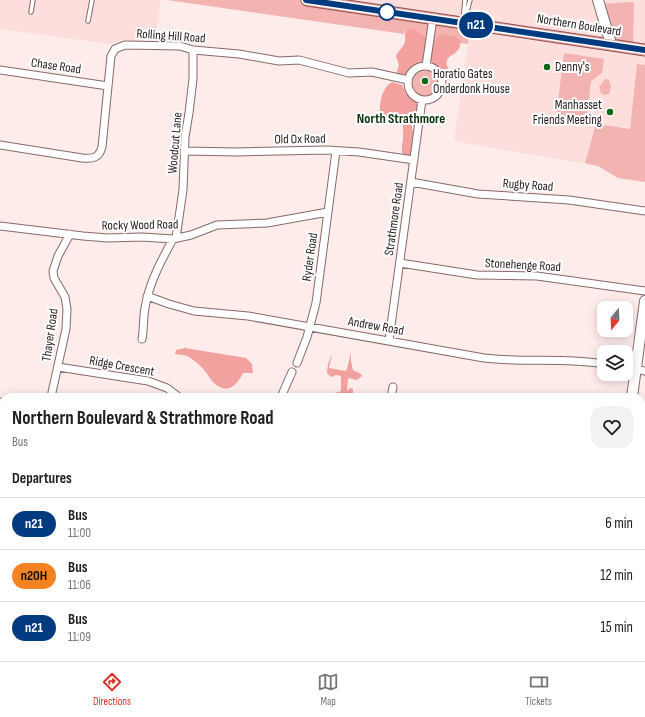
<!DOCTYPE html>
<style>
body{margin:0;font-family:"Sofia Sans Condensed",sans-serif;background:#f2f2f2;color:#202124;height:100vh;display:flex;flex-direction:column;font-size:15px;white-space:nowrap}
*{box-sizing:border-box;margin:0}
p{font-size:13px;color:#757577}
.icon{flex:none;width:22px;height:22px;fill:none;stroke:currentColor;stroke-width:2;stroke-linecap:round;stroke-linejoin:round}
.map{position:relative;flex:1;overflow:hidden}
.sheet{position:absolute;left:0px;top:393px;width:645px;height:268px;display:flex;flex-direction:column;background:#fff;border-radius:12px 12px 0 0;box-shadow:0 2px 10px #0003}
.sheet>*{flex:none}
.badge{padding:0 8px;border-radius:13px;font-size:14px;line-height:26px}
.needle{width:26px;rotate:199deg}
.tools{position:absolute;left:597px;top:301px;display:grid;gap:8px}
.tools a{display:grid;place-items:center;width:36px;height:36px;border-radius:8px;background:#fff;box-shadow:0 2px 10px #0003;font-size:20px}
.map>.badge{position:absolute;translate:-50% -50%;box-shadow:0 0 0 2px #fff}
h2{padding:0 12px;font-size:15px;line-height:36px}
.round{display:grid;place-items:center;flex:none;width:42px;height:42px;border-radius:12px;background:#f2f2f2}
.summary{display:flex;align-items:center;justify-content:space-between;height:68px;padding:0 12px}
h1{font-size:19px;font-weight:700;line-height:30px}
ul{padding:0;list-style:none}
li{display:flex;align-items:center;gap:12px;height:52px;padding:0 12px;border-top:1px solid #e0e0e0}
li div{flex:1}
li b{display:block;font-size:15px}
li em{font-style:normal}
li .badge{min-width:44px;font-weight:700;text-align:center}
.tab-bar{display:flex;justify-content:space-around;align-items:center;height:56px;border-top:1px solid #e0e0e0;background:#fff;font-size:11px;color:#757577}
.tab-bar a{display:grid;justify-items:center;gap:2px}
.tab-bar .on{color:#d93025}
.map>svg:first-child{display:block}
.built{fill:#fddedd}
.green{fill:#f3b3b0}
.forest{fill:#f2a19e}
.lines{fill:none;stroke-linecap:round;stroke-linejoin:round}
.lane-casing{stroke:#856b69;stroke-width:5.5}
.street-casing{stroke:#856b69;stroke-width:9}
.secondary-casing{stroke:#856b69;stroke-width:12}
.primary-casing{stroke:#925150;stroke-width:13}
.lane{stroke:#fff;stroke-width:3.5}
.street{stroke:#fff;stroke-width:7}
.secondary{stroke:#fff;stroke-width:10}
.primary{stroke:#e1a8a7;stroke-width:11}
.line-casing{stroke:#fff;stroke-width:9}
.line{stroke:#003b80;stroke-width:6}
.stop-dot{fill:#fff;stroke:#003b80;stroke-width:2}
.poi-dot{fill:#0a6811;stroke:#fefefe;stroke-width:1.5}
.labels{text-anchor:middle;dominant-baseline:central;stroke-width:4;stroke-linejoin:round;paint-order:stroke}
.street-label{font-size:13px;fill:#241a1a;stroke:#fefefe}
.poi-label{font-size:13px;fill:#241a1a;stroke:#fefefe;text-anchor:start}
.neighbourhood-label{font-size:14px;font-weight:bold;fill:#0b330b;stroke:#fefefe}
</style>
<div class="map">
<svg width="645" height="661" viewBox="0 0 645 661">
<rect width="100%" height="100%" fill="#feeceb"/>
<!-- built -->
<path class="built" d="M0 0H161L155 43 124 40 110 44 0 29Z
M307 0H645V182L618 178 598 166 454 141 471 24Z"/>
<!-- green -->
<path class="green" d="M167 0H306L471 24 468 44 460 43V40L437 37 430 46C424 31 421 31 405 31L404 34Z
M634 2 633 47 611 44 599 4Z
M564 53 604 59 602 73 591 81 586 122 556 117Z
M637 64 645 65V182L618 178 598 166 585 163 596 124 630 129Z
M408 83a17 17 0 1 1 34 0a17 17 0 1 1-34 0Z
M605 79 609 80 611 86 609 94 604 95 601 93 599 87Z"/>
<!-- forest -->
<path class="forest" d="M408 29C421 30 425 34 430 46L437 37 441 34 455 36 460 40C462 54 450 53 447 60 445 64 450 72 451 76V78L449 80 443 78 439 70 429 59H426L407 76 404 77 398 76 397 71 399 65 396 56C398 51 404 47 405 41 406 36 403 33 408 29Z
M392 82 402 85 406 93 418 103 419 107 417 111 411 122C413 131 416 149 410 157L404 156 402 152V146L403 139V125C396 119 388 122 380 117 379 105 381 88 392 82Z
M185 348 246 358 252 364 253 373H243C236 388 225 395 212 381 209 377 207 373 204 370 200 365 193 359 187 356 183 354 179 355 175 354L176 350Z
M351 353V361L353 370 361 374 362 376 357 380 348 378 347 391 350 388 353 389V394L355 397H324C329 392 335 394 341 391V376L336 375 331 377 327 373 328 364 332 354 329 368 345 371 347 369Z"/>
<g class="lines">
<defs>
<path id="lane" d="M31 12 33 0
M88 21 92 0
M463 21 465 0
M464 22 470 0"/>
<path id="street" d="M426 66 433 18
M408 83a17 17 0 1 1 34 0a17 17 0 1 1-34 0Z
M0 70 108 86
M0 145 82 158C93 159 99 158 102 147L111 56 115 49 125 45 180 46 193 50 239 54 279 61 299 60 349 73 372 72 408 80
M185 151 237 152 327 150 359 152 414 160
M411 182 478 194 569 200 645 211
M0 226 83 236 108 238 142 237 173 239 191 235 217 225 267 223 328 212
M176 238 183 190 185 137 189 113 193 79V50
M400 263 477 275 537 276 645 291
M147 296 169 304 194 311 248 316 484 358C524 363 564 357 604 364
M142 339C144 329 143 318 145 308 149 283 161 261 173 239
M389 340 422 100
M297 363 307 337 316 303 336 151
M58 367 148 381 167 388 179 397
M626 367 645 371
M51 397 66 329 67 309 65 297 54 278 53 271 58 256 70 234
M281 397 292 372
M391 397 393 387
M0 402 4 403
M641 464 645 465
M0 491 4 490
M641 621 645 620
M236 657 263 661
M40 661 44 657
M352 661 353 657
M541 661 549 657"/>
<path id="secondary" d="M598 0 611 44
M632 397 645 301
M641 548H645
M0 577H4"/>
<path id="primary" d="M307 0 645 50"/>
</defs>
<!-- lane casing -->
<use href="#lane" class="lane-casing"/>
<!-- street casing -->
<use href="#street" class="street-casing"/>
<!-- secondary casing -->
<use href="#secondary" class="secondary-casing"/>
<!-- primary casing -->
<use href="#primary" class="primary-casing"/>
<!-- lane -->
<use href="#lane" class="lane"/>
<!-- street -->
<use href="#street" class="street"/>
<!-- secondary -->
<use href="#secondary" class="secondary"/>
<!-- primary -->
<use href="#primary" class="primary"/>
</g>
<g class="lines">
<defs>
<path id="line" d="M306 0 645 50"/>
</defs>
<!-- line casing -->
<use href="#line" class="line-casing"/>
<!-- line -->
<use href="#line" class="line"/>
</g>
<!-- markers -->
<circle class="stop-dot" cx="387" cy="12" r="8"/>
<g class="poi-dot">
<circle cx="547" cy="67" r="4"/>
<circle cx="425" cy="81" r="4"/>
<circle cx="610" cy="112" r="4"/>
</g>
<g class="labels">
<!-- street labels -->
<g class="street-label">
<text transform="translate(579 25) rotate(9)">Northern Boulevard</text>
<text transform="translate(171 36) rotate(4)">Rolling Hill Road</text>
<text transform="translate(56 66) rotate(8)">Chase Road</text>
<text transform="translate(300 139) rotate(-1)">Old Ox Road</text>
<text transform="translate(175 143) rotate(-85)">Woodcut Lane</text>
<text transform="translate(528 185) rotate(4)">Rugby Road</text>
<text transform="translate(394 219) rotate(-82)">Strathmore Road</text>
<text transform="translate(140 225) rotate(-1)">Rocky Wood Road</text>
<text transform="translate(310 257) rotate(-82)">Ryder Road</text>
<text transform="translate(523 265) rotate(3)">Stonehenge Road</text>
<text transform="translate(376 326) rotate(10)">Andrew Road</text>
<text transform="translate(50 335) rotate(-82)">Thayer Road</text>
<text transform="translate(122 366) rotate(10)">Ridge Crescent</text>
</g>
<!-- poi labels -->
<g class="poi-label">
<text x="555" y="67">Denny's</text>
<text x="433" y="74">Horatio Gates<tspan x="433" dy="15">Onderdonk House</tspan></text>
<text x="602" y="105" text-anchor="end">Manhasset<tspan x="602" dy="15">Friends Meeting</tspan></text>
</g>
<!-- neighbourhood labels -->
<g class="neighbourhood-label">
<text x="401" y="118">North Strathmore</text>
</g>
</g>
</svg>
<div class="tools">
<a><svg class="needle" viewBox="-14 -14 28 28"><path d="M0-13l5 13h-10z" fill="#e53935"/><path d="M0 13l5-13h-10z" fill="#757577"/></svg></a>
<a><svg class="icon" aria-label="layers" viewBox="0 0 24 24"><path d="M12 4l9 5-9 5-9-5zM3 14l9 5 9-5"/></svg></a>
</div>
<b class="badge" style="left:476px;top:25px;background:#003b80;color:#fff">n21</b>
<section class="sheet">
<div class="summary"><div><h1>Northern Boulevard &amp; Strathmore Road</h1><p>Bus</p></div><a class="round"><svg class="icon" aria-label="heart" viewBox="0 0 24 24"><path d="M12 20l-8-8c-3-5 5-10 8-4 3-6 11-1 8 4z"/></svg></a></div>
<h2>Departures</h2>
<ul>
<li><span class="badge" style="background:#003b80;color:#fff">n21</span><div><b>Bus</b><p>11:00</p></div><em>6 min</em></li>
<li><span class="badge" style="background:#f58220;color:#111">n20H</span><div><b>Bus</b><p>11:06</p></div><em>12 min</em></li>
<li><span class="badge" style="background:#003b80;color:#fff">n21</span><div><b>Bus</b><p>11:09</p></div><em>15 min</em></li>
</ul>
</section>
</div>
<nav class="tab-bar">
<a class="on"><svg class="icon" aria-label="directions" viewBox="0 0 24 24"><path d="M12 3l9 9-9 9-9-9zM9 14v-3h6M13 9l2 2-2 2"/></svg>Directions</a>
<a><svg class="icon" aria-label="map" viewBox="0 0 24 24"><path d="M3 6l6-2 6 2 6-2v14l-6 2-6-2-6 2zM9 4v14M15 6v14"/></svg>Map</a>
<a><svg class="icon" aria-label="tickets" viewBox="0 0 24 24"><path d="M3 7h18v10H3zM15 7v10"/></svg>Tickets</a>
</nav>
